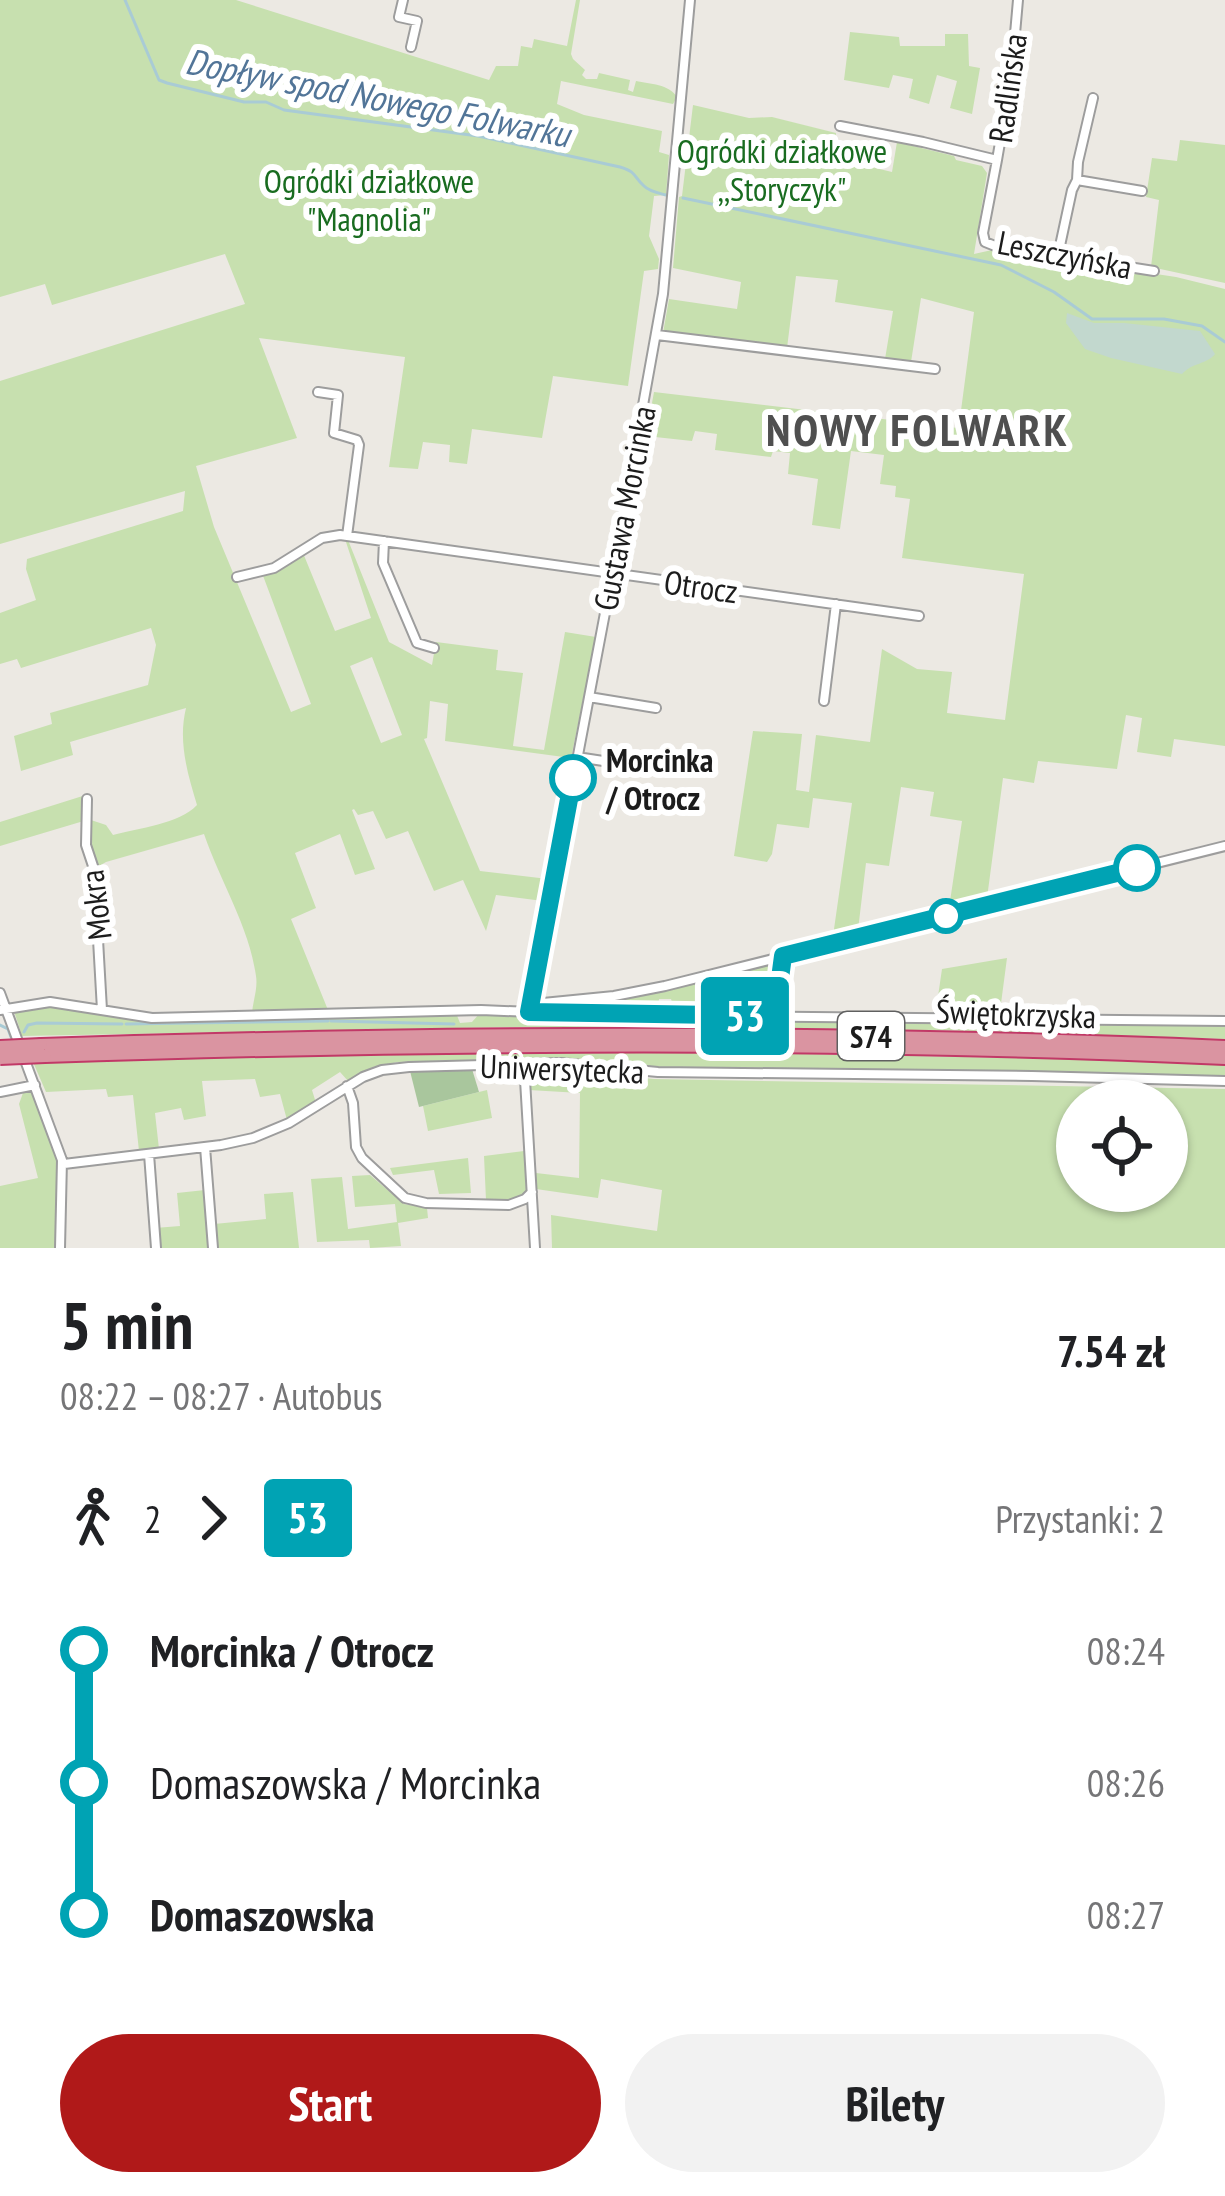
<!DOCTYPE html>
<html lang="pl">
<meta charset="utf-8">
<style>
body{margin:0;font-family:"PT Sans Narrow",sans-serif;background:#f2f2f2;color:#202124;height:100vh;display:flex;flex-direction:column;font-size:45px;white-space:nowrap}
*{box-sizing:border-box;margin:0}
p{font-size:39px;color:#757577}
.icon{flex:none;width:66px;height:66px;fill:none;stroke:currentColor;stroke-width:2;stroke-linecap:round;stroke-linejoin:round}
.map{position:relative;height:1248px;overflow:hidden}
.details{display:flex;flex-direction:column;background:#fff;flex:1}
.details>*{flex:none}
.badge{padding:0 24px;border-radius:9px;font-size:42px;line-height:78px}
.controls{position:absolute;left:1056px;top:1080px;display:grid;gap:24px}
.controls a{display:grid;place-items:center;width:132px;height:132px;border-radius:50%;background:#fff;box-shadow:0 3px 9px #0004;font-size:60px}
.map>.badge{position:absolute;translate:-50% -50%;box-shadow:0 0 0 6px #fff}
.legs{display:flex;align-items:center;gap:18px;height:132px;padding:0 60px;font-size:39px}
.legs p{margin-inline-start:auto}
.overview{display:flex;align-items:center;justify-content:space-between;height:204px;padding:0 60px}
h1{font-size:66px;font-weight:700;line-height:90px}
.cta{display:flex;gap:24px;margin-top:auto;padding:24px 60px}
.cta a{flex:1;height:138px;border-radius:72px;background:#b01919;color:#fff;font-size:48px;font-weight:700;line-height:138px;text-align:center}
.cta a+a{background:#f2f2f2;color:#202124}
ul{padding:0 60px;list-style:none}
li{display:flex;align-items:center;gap:42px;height:132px;font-size:45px}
li i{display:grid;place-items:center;width:18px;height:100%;margin:0 15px;background:currentColor}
li i::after{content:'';width:30px;height:30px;margin:-15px;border:9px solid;border-radius:50%;background:#fff}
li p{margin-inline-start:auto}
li:first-child i{background:linear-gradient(#0000 50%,currentColor 0)}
li:last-child i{background:linear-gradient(currentColor 50%,#0000 0)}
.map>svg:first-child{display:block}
.grass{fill:#c7e0af;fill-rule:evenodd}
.forest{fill:#a9c69d}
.wetland{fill:#c2d8ce}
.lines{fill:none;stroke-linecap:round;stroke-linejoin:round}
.stream{stroke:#a9cbd5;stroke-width:3}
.minor-casing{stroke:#9d9d9d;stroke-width:12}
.highway-casing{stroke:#c13967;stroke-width:16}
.minor{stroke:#fff;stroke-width:8}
.highway{stroke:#da94a1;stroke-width:12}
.highway-bridge-casing{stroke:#c13967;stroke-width:16;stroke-linecap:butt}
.highway-bridge{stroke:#da94a1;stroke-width:12}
.line-1-casing{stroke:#fff;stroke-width:27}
.line-1{stroke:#00a3b4;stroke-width:18}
.stop-1-dot{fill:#fff;stroke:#00a3b4;stroke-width:6}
.labels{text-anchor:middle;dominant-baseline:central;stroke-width:12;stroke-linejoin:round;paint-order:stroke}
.shield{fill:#fff;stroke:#606060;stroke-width:3}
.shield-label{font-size:30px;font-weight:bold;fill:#1c1c1c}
.street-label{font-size:33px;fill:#1c1c1c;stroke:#fff}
.park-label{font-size:33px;fill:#196c20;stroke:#fff}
.stop-label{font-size:33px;font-weight:bold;fill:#1c1c1c;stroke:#fff;text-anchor:start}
.water-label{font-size:36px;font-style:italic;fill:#527598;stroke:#fff}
.district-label{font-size:45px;font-weight:bold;letter-spacing:3px;fill:#4f4f4f;stroke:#fff}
</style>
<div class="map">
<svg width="1225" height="1248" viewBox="0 0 1225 1248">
<rect width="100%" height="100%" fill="#ece9e3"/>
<!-- grass -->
<path class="grass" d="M0 0H236L489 80 496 66H518L521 46 532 48 534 39 567 46 576 0H580L571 54 573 59 585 70 582 75 586 79H597L599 73 630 80 628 90 633 92 636 81C650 84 669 84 677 97L673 104 561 81 557 104 584 115 662 131 659 152 669 155 666 195 654 196 649 236 659 259 658 269 644 271 628 386 553 376 542 438 472 429 467 464 449 462 450 445 423 442 418 469 389 467 405 357 259 338 297 438 196 466 214 527 291 712 311 704 262 573C280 572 290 563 303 553L335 631 371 618 345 539 348 540 389 642 432 665 436 642 498 650 496 670 523 673 513 746 544 750 565 632 596 637 571 758 445 741 448 704 430 701 427 738 424 739 480 871 548 879 543 901 496 895 486 931 463 880 434 891 408 831 386 839 373 811 358 815 354 809 352 810 375 869 355 875 340 834 295 853 316 908 291 919 328 1010 252 1013C253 1001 258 988 256 976 249 926 220 881 204 834L106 862 94 869 87 820 0 846V822L89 794 88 819 106 825 113 835C139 828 179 824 197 805 187 772 178 741 186 708L70 742 73 755 21 771 14 736 52 724 50 713 148 685 156 645 151 628 21 668 17 659 0 664V613L36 600 26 569 27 559 183 511 185 491 0 544V381L245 304 225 254 52 305 45 284 0 297ZM372 657 402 735 381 743 350 666Z
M850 32 899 37 900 46H945V34H968L969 66 980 68 972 114 950 108 957 81 937 75 929 104 909 98 913 79 893 75 889 88 844 80Z
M693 105 749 118 772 117 836 133 834 158 892 172 897 142 954 156 956 160 982 166 987 173 974 254 992 250 1010 252 1176 277 1225 289V746L1174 739 1171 757 1137 752 1142 718 1126 715 1117 769 1038 761 1034 783 1003 778 987 898 949 908 962 821 930 816 934 792 901 787 889 866 866 863 858 930 833 936 852 803 813 798 809 828 777 824 772 854 767 862 734 856 753 731 802 734 796 790 809 792 816 735 870 742 882 649 917 669 952 672 947 713 1005 720 1024 574 902 558 910 499 895 497 896 486 880 484 884 455 851 451 840 529 812 525 818 479 788 474 790 453 773 451 771 457 715 450 717 434 695 431 692 441 646 436 654 392 958 428 960 418 974 312 921 298 911 362 885 359 893 311 835 302 838 280 796 276 787 348 663 333 669 299 737 309 741 282 673 268 679 197 682 196Z
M1180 140 1225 145V283L1151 267 1159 200 1146 197 1152 158 1177 161Z
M1007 958 1000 1011 936 1010 942 969Z
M770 963 777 972 769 1009C740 1009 711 1012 680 1012L675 1011 671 999H659L658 1007 650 1012 542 1009 534 999V996L540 1005 546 1007 624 998Z
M44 1005 158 1021 456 1013 460 1023 472 1022 480 1013 550 1018 1225 1025V1039L978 1031 710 1027H512L22 1036 14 1011Z
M645 1051 1177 1061 1225 1064V1078L925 1071 659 1069 596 1061 527 1058 398 1062 373 1067 348 1081 340 1072 312 1090 316 1103 287 1120 280 1094 260 1097 255 1079 202 1081 206 1116 184 1120 181 1108 155 1113 159 1149 139 1151 133 1095 108 1097 106 1089 46 1092 33 1062 413 1053Z
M527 1070 576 1071 654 1079 1225 1089V1248H552L551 1215 657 1231 662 1190 601 1179 598 1198 536 1189V1173L579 1178 580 1093 529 1090ZM1077 1101H1167V1191H1077Z
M487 1090 492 1118 428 1131 423 1106Z
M28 1092 33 1094 36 1100 59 1164 57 1248H0V1186L38 1178 19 1104 23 1093Z
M524 1151 527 1192 509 1201 486 1200 484 1156Z
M468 1158 471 1193 439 1194 434 1170 393 1175 390 1168Z
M370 1175 404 1204 427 1208 428 1218 398 1223 401 1246 370 1248 369 1240 317 1242 311 1179 342 1177 348 1229 397 1222 395 1204 355 1207 352 1176Z
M205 1190 210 1248H156L155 1228 180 1226 177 1193Z
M293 1192 299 1248H215L214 1224 266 1219 264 1194Z"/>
<!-- forest -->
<path class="forest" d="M472 1069 479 1092 419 1107 410 1071Z"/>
<!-- wetland -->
<path class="wetland" d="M1067 313 1094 323H1124L1200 331 1215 354C1206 365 1193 362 1182 374L1111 358 1085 349 1066 323Z"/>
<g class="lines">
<!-- stream -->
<path class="stream" d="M125 0 159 80 167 83 244 102H266L284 110 478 136 620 167C637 172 633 176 644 186 650 192 659 193 666 195
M683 198 1001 265 1054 292 1092 319H1164L1202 326 1225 342
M331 1021 454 1024
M126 1024 328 1021
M0 1025 8 1029 11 1037
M24 1032 28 1025 37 1023 122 1024"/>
<defs>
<path id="minor" d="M403 0 399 17 417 21 411 47
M840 126 923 142 997 160 1011 79 1018 0
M997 160 983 233 985 242 995 246 1154 271
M1077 180 1078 162 1093 98
M1058 255 1072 190 1077 180 1142 191
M657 335 935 369
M318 392 338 395 334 433 357 440 359 445 347 536
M384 541 383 563 417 643 434 648
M237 577 274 568 322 538 340 535 919 616
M589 697 656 708
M824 701 836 604
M577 757 649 768
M87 799 86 845 94 869 102 1010
M0 993 62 1160 60 1248
M543 1003 614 996 665 986 1225 846
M0 1010 50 1002 152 1018 481 1010 603 1015 1225 1021
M529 1013 616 555 663 294 690 0
M775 1016 783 956
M524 1063 535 1248
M347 1086 353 1103 356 1147 362 1158 405 1198 426 1203 509 1205 525 1199 532 1192
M0 1092 35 1085
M205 1147 213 1248
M149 1154 156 1248
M64 1164 221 1145 253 1138 289 1123 363 1077 382 1070 409 1067 561 1063 658 1072 1032 1076 1225 1081"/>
<path id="highway" d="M41 1045C436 1032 831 1030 1225 1047
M45 1056C438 1043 832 1040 1225 1058"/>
</defs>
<!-- minor casing -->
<use href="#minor" class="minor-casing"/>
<!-- highway casing -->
<use href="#highway" class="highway-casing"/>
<!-- minor -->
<use href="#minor" class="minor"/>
<!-- highway -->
<use href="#highway" class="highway"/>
<defs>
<path id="highway-bridge" d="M0 1047 41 1045
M0 1058 45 1056"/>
</defs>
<!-- highway-bridge casing -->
<use href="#highway-bridge" class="highway-bridge-casing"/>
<!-- highway-bridge -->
<use href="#highway-bridge" class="highway-bridge"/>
</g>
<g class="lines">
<defs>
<path id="line-1" d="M573 778 529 1012 775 1016 783 956 1137 868"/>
</defs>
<!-- line-1 casing -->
<use href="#line-1" class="line-1-casing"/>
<!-- line-1 -->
<use href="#line-1" class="line-1"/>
</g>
<!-- markers -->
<g class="stop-1-dot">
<circle cx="573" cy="778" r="21"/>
<circle cx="1137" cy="868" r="21"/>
<circle cx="946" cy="916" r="15"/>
</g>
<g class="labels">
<!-- shield labels -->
<rect class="shield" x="838" y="1012" width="66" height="48" rx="9"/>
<g class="shield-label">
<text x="871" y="1036">S74</text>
</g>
<!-- street labels -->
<g class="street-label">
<text transform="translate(1007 88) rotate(-82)">Radlińska</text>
<text transform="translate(1065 254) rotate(11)">Leszczyńska</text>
<text transform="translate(624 508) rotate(-79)">Gustawa Morcinka</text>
<text transform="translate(701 586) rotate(8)">Otrocz</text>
<text transform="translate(95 905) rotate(-97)">Mokra</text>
<text transform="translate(1016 1013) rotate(2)">Świętokrzyska</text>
<text transform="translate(562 1068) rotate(2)">Uniwersytecka</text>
</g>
<!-- park labels -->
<g class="park-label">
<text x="782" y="150">Ogródki działkowe<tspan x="782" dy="38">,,Storyczyk"</tspan></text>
<text x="369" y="180">Ogródki działkowe<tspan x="369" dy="38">"Magnolia"</tspan></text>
</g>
<!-- stop labels -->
<g class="stop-label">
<text x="606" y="759">Morcinka<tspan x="606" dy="38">/ Otrocz</tspan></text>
</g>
<!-- water labels -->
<g class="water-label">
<text transform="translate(378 97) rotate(11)">Dopływ spod Nowego Folwarku</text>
</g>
<!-- district labels -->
<g class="district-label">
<text x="918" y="429">NOWY FOLWARK</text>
</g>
</g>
</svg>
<div class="controls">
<a><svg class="icon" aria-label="locate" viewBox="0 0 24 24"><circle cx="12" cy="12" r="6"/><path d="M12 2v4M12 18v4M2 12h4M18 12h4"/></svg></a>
</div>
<b class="badge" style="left:745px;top:1016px;background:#00a3b4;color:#fff">53</b>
</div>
<section class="details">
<div class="overview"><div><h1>5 min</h1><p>08:22 – 08:27 · Autobus</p></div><b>7.54 zł</b></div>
<div class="legs"><svg class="icon" aria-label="walk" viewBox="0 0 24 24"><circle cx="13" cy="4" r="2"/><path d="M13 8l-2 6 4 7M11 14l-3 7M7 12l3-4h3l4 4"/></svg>2<svg class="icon" aria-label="forward" viewBox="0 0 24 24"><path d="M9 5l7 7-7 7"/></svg><b class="badge" style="background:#00a3b4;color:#fff">53</b><p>Przystanki: 2</p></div>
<ul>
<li><i style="color:#00a3b4"></i><b>Morcinka / Otrocz</b><p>08:24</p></li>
<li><i style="color:#00a3b4"></i><span>Domaszowska / Morcinka</span><p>08:26</p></li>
<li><i style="color:#00a3b4"></i><b>Domaszowska</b><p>08:27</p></li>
</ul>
<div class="cta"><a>Start</a><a>Bilety</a></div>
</section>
